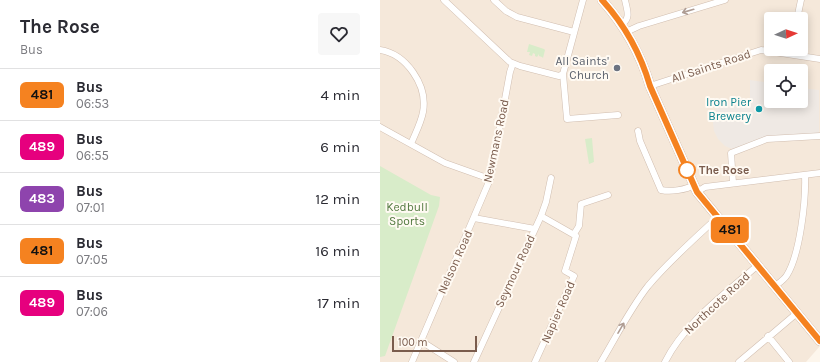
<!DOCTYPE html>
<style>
body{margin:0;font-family:Karla,sans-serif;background:#f7f7f7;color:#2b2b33;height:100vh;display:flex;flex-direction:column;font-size:15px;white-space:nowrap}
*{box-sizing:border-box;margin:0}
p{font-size:13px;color:#7c7c81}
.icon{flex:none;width:22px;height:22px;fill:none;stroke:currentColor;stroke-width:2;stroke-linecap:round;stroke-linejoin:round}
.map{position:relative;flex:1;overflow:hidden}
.details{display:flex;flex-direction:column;background:#fff;width:380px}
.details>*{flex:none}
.badge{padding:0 8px;border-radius:6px;font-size:14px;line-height:26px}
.needle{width:26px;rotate:87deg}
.fabs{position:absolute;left:384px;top:12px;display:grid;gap:8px}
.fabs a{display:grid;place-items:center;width:44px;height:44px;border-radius:4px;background:#fff;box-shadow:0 2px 10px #0003;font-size:20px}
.scale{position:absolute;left:12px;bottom:10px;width:85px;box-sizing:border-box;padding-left:4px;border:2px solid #7a5c4d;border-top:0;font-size:11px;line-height:14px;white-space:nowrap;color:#7a5c4d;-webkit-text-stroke:3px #fffaf3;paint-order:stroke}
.map>.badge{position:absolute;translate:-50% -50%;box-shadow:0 0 0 2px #fff}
.round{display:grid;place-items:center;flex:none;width:42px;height:42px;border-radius:4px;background:#f7f7f7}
.head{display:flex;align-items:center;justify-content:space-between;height:68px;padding:0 20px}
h1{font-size:19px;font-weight:700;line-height:30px}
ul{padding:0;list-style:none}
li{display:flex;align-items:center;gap:12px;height:52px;padding:0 20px;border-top:1px solid #e1e1e2}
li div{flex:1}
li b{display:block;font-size:15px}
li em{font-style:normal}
li .badge{min-width:44px;font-weight:700;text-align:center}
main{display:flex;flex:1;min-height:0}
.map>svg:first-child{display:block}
.residential{fill:#f5e8da;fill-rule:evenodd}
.industrial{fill:#efe9e4}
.green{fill:#d8ecc9}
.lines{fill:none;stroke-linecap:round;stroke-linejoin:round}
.street-casing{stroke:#d1beb0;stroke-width:7}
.secondary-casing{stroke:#d6c0b0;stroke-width:10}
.street{stroke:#fff;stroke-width:6}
.secondary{stroke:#fff;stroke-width:9}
.oneway{stroke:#af9d94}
.line-casing{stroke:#fff;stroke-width:9}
.line{stroke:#f58220;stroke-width:6}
.worship-dot{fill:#6b7280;stroke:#fffaf3;stroke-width:1.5}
.culture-dot{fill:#0f9aa8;stroke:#fffaf3;stroke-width:1.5}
.stop-dot{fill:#fff;stroke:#f58220;stroke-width:2}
.labels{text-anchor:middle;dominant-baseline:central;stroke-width:4;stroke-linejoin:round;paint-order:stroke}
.worship-label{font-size:12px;fill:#5b616d;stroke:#fffaf3;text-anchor:end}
.street-label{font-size:12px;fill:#7a5c4d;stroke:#fffaf3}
.culture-label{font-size:12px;fill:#0d838f;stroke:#fffaf3;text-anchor:end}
.stop-label{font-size:12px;font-weight:bold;fill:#7a5c4d;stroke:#fffaf3;text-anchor:start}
.park-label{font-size:12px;fill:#537a41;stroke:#fffaf3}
</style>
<main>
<section class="details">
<div class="head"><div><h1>The Rose</h1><p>Bus</p></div><a class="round"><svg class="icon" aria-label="heart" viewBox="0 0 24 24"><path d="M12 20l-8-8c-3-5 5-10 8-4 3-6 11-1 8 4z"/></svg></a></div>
<ul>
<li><span class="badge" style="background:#f58220;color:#111">481</span><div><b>Bus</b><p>06:53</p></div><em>4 min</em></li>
<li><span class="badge" style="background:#e6007e;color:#fff">489</span><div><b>Bus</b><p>06:55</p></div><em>6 min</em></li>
<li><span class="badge" style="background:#8e44ad;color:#fff">483</span><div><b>Bus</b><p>07:01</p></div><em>12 min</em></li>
<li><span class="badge" style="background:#f58220;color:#111">481</span><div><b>Bus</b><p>07:05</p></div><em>16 min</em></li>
<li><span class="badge" style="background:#e6007e;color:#fff">489</span><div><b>Bus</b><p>07:06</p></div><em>17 min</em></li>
</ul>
</section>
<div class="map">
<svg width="440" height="362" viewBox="0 0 440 362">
<rect width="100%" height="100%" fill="#fdf6ec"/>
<!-- residential -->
<path class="residential" d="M0 0H440V346L426 362H0ZM391 19H421V49H391ZM391 71H421V101H391Z"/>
<!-- industrial -->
<path class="industrial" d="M370 80 391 83V101H421V88L439 90V135L386 137 352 149 345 146 338 139 334 131 333 123V114L337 106 370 100Z"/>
<!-- green -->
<path class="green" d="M149 44 164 49 165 50 163 58 162 57 159 56V54L157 57 155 56V54L153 53 152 56 149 55 150 52H147Z
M212 138 214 162 209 164 205 139Z
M0 166 51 195 60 197 59 206 5 356 0 357Z"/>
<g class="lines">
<defs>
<path id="street" d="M64 0 130 62 140 66 175 75 179 76 183 74
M114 0 126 11 137 17 194 32
M203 0 183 74 187 119 238 115
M417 19 421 0
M242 24C251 18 247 10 245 0
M246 32 259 26 345 0
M0 50C26 54 48 85 43 112 41 123 35 134 31 144
M270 86 381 50 440 59
M0 127 65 163 110 179
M258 131 260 141 281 190C290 192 306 190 314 185
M353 183 351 153 387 139 440 136
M317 192 325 187 440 173
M94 218 155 229
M194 234 199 226 201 204 228 195
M395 286C399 283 404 280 407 275 420 254 426 200 425 175
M388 336 409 362
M41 341 74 362
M32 362 108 184 112 169 130 72 133 63
M94 362 161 216 166 202 171 178
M155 362 194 276 185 271 196 236 161 216
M221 362C236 337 250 309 268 286 289 261 314 239 338 217
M285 362C305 322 345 294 378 265
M359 362 417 313"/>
<path id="secondary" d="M222 0C244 25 261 55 270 86L317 192 440 341"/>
</defs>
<!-- street casing -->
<use href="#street" class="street-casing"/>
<!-- secondary casing -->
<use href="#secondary" class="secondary-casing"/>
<!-- street -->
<use href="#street" class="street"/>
<!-- secondary -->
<use href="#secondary" class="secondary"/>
</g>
<!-- one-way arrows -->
<defs><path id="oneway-shaft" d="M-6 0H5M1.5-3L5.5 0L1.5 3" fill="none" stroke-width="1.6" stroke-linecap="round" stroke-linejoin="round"/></defs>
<g class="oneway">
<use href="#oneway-shaft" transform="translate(308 11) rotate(164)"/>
<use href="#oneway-shaft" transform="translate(241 328) rotate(-60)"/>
</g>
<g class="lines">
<defs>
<path id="line" d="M222 0C244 24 261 55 270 86L317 192 440 341"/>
</defs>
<!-- line casing -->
<use href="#line" class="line-casing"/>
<!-- line -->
<use href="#line" class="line"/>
</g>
<!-- markers -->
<circle class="worship-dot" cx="237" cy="68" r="4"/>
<circle class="culture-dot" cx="379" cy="109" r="4"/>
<circle class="stop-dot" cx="307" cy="170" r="8"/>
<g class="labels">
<!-- worship labels -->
<g class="worship-label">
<text x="229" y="61">All Saints'<tspan x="229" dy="14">Church</tspan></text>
</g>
<!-- street labels -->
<g class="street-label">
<text transform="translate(331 66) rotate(-18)">All Saints Road</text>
<text transform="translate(116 141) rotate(-78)">Newmans Road</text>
<text transform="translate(75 262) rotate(-66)">Nelson Road</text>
<text transform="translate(135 271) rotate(-65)">Seymour Road</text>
<text transform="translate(337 303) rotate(-43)">Northcote Road</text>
<text transform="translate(178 312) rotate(-66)">Napier Road</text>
</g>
<!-- culture labels -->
<g class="culture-label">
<text x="371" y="102">Iron Pier<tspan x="371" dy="14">Brewery</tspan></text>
</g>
<!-- stop labels -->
<g class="stop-label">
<text x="319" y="170">The Rose</text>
</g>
<!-- park labels -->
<g class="park-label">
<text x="27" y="207">Kedbull<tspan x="27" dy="14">Sports</tspan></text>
</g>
</g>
</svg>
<div class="fabs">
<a><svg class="needle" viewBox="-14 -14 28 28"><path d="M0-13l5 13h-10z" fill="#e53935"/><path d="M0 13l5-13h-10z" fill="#7c7c81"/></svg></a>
<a><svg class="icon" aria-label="locate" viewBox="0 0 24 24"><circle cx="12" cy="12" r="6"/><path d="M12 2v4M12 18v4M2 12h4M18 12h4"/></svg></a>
</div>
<div class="scale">100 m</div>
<b class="badge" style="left:350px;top:230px;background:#f58220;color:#111">481</b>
</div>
</main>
